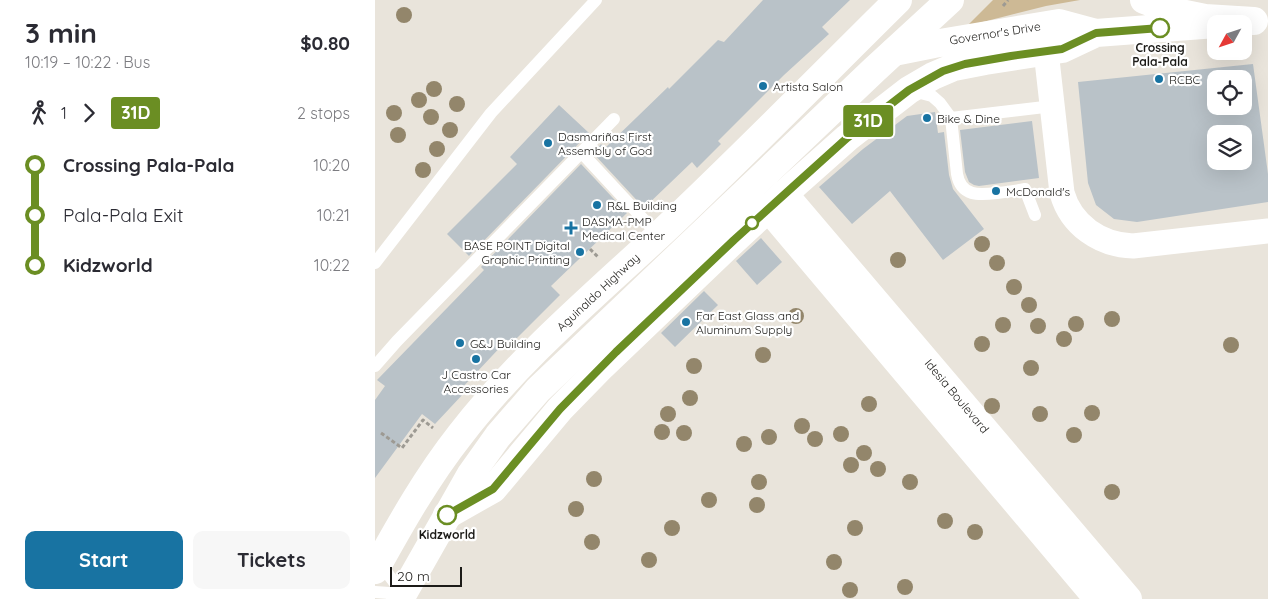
<!DOCTYPE html>
<meta charset="utf-8">
<style>
body{margin:0;font-family:Quicksand,sans-serif;background:#f7f7f7;color:#2b2b33;height:100vh;display:flex;flex-direction:column;font-size:19px;white-space:nowrap}
*{box-sizing:border-box;margin:0}
p{font-size:16px;color:#7c7c81}
.icon{flex:none;width:28px;height:28px;fill:none;stroke:currentColor;stroke-width:2;stroke-linecap:round;stroke-linejoin:round}
.map{position:relative;flex:1;overflow:hidden}
.sheet{display:flex;flex-direction:column;background:#fff;width:375px}
.sheet>*{flex:none}
.badge{padding:0 10px;border-radius:4px;font-size:18px;line-height:32px}
.needle{width:32px;rotate:230deg}
.fabs{position:absolute;left:832px;top:15px;display:grid;gap:10px}
.fabs a{display:grid;place-items:center;width:45px;height:45px;border-radius:10px;background:#fff;box-shadow:0 5px 20px #0002;font-size:25px}
.scale{position:absolute;left:15px;bottom:12px;width:72px;box-sizing:border-box;padding-left:5px;border:2px solid #1c1b18;border-top:0;font-size:14px;line-height:18px;white-space:nowrap;color:#1c1b18;-webkit-text-stroke:4px #fff;paint-order:stroke}
.map>.badge{position:absolute;translate:-50% -50%;box-shadow:0 0 0 2px #fff}
.legs{display:flex;align-items:center;gap:8px;height:55px;padding:0 25px;font-size:16px}
.legs p{margin-inline-start:auto}
.overview{display:flex;align-items:center;justify-content:space-between;height:85px;padding:0 25px}
h1{font-size:28px;font-weight:700;line-height:38px}
.button{display:flex;gap:10px;margin-top:auto;padding:10px 25px}
.button a{flex:1;height:58px;border-radius:10px;background:#1873a2;color:#fff;font-size:20px;font-weight:700;line-height:58px;text-align:center}
.button a+a{background:#f7f7f7;color:#2b2b33}
ul{padding:0 25px;list-style:none}
li{display:flex;align-items:center;gap:18px;height:50px;font-size:19px}
li i{display:grid;place-items:center;width:8px;height:100%;margin:0 6px;background:currentColor}
li i::after{content:'';width:12px;height:12px;margin:-6px;border:4px solid;border-radius:50%;background:#fff}
li p{margin-inline-start:auto}
li:first-child i{background:linear-gradient(#0000 50%,currentColor 0)}
li:last-child i{background:linear-gradient(currentColor 50%,#0000 0)}
main{display:flex;flex:1;min-height:0}
.map>svg:first-child{display:block}
.green{fill:#cdb995}
.building{fill:#b9c2c8;fill-rule:evenodd}
.lines{fill:none;stroke-linecap:round;stroke-linejoin:round}
.path{stroke:#9d9a93;stroke-width:3;stroke-dasharray:4 2.5;stroke-linecap:butt}
.lane{stroke:#fff;stroke-width:12}
.street{stroke:#fff;stroke-width:25}
.secondary{stroke:#fff;stroke-width:28}
.primary{stroke:#fff;stroke-width:28}
.highway{stroke:#fff;stroke-width:28}
.tree{fill:#93866b}
.line-1-casing{stroke:#fff;stroke-width:11}
.line-1{stroke:#6b8e23;stroke-width:8}
.stop-1-dot{fill:#fff;stroke:#6b8e23;stroke-width:2.5}
.poi-dot{fill:#1873a2;stroke:#fff;stroke-width:2}
.labels{text-anchor:middle;dominant-baseline:central;stroke-width:4.5;stroke-linejoin:round;paint-order:stroke}
.street-label{font-size:12px;fill:#1c1b18;stroke:#fff}
.stop-label{font-size:12px;font-weight:bold;fill:#1c1b18;stroke:#fff}
.poi-label{font-size:12px;fill:#1c1b18;stroke:#fff;text-anchor:start}
</style>
<main>
<section class="sheet">
<div class="overview"><div><h1>3 min</h1><p>10:19 – 10:22 · Bus</p></div><b>$0.80</b></div>
<div class="legs"><svg class="icon" aria-label="walk" viewBox="0 0 24 24"><circle cx="13" cy="4" r="2"/><path d="M13 8l-2 6 4 7M11 14l-3 7M7 12l3-4h3l4 4"/></svg>1<svg class="icon" aria-label="forward" viewBox="0 0 24 24"><path d="M9 5l7 7-7 7"/></svg><b class="badge" style="background:#6b8e23;color:#fff">31D</b><p>2 stops</p></div>
<ul>
<li><i style="color:#6b8e23"></i><b>Crossing Pala-Pala</b><p>10:20</p></li>
<li><i style="color:#6b8e23"></i><span>Pala-Pala Exit</span><p>10:21</p></li>
<li><i style="color:#6b8e23"></i><b>Kidzworld</b><p>10:22</p></li>
</ul>
<div class="button"><a>Start</a><a>Tickets</a></div>
</section>
<div class="map">
<svg width="893" height="599" viewBox="0 0 893 599">
<rect width="100%" height="100%" fill="#e9e4db"/>
<!-- green -->
<path class="green" d="M618 0H705L671 6 592 26Z"/>
<!-- building -->
<path class="building" d="M388 0H475L447 27 454 34 409 75 343 141 346 144 322 168 317 162 269 208 218 153 226 144 230 148 293 87 294 89 343 40 349 42Z
M878 64 893 174V202L762 222 739 219 721 205 713 183 703 82ZM841 79H869V106H841ZM841 134H869V161H841Z
M184 105 214 133 94 256 72 234 142 164 135 157Z
M560 112 563 133 569 132 574 175 578 189 609 229 568 260 515 191 477 224 444 187 488 149 532 116Z
M657 121 664 178 604 186 599 185 594 182 590 172 585 130Z
M206 164 252 213 176 286 185 295 136 344 132 340 85 390 89 393 60 424 47 414 0 478V400L10 386 2 380 109 270 106 267Z
M386 238 407 262 382 285 361 261Z
M329 291 343 305 300 347 286 333Z"/>
<g class="lines">
<!-- path -->
<path class="path" d="M628 6 633 0
M215 249 224 258
M6 433 27 448 48 420 58 428"/>
<!-- lane -->
<path class="lane" d="M538 91 557 96 565 103 576 118 582 174C586 197 604 195 622 193 631 192 640 191 650 189L660 215
M576 118 678 106
M206 152 283 235
M0 263 116 113 221 0
M0 366 22 341 239 119
M4 562 28 594
M0 592 28 594"/>
<!-- street -->
<path class="street" d="M671 51 687 193C696 225 725 245 758 246L893 231"/>
<!-- secondary -->
<path class="secondary" d="M409 194 753 599
M393 208 723 599"/>
<!-- primary -->
<path class="primary" d="M769 0 801 12 830 18 879 21
M519 52 559 44 684 23 721 33
M72 515 118 489 185 409 227 366 359 240 409 194 472 138 534 90 558 76 579 67 610 61 687 49 721 33 841 24"/>
<!-- highway -->
<path class="highway" d="M0 570C26 523 52 477 85 435 142 361 215 299 283 236 365 159 443 79 523 0
M25 599 96 474 123 436 163 390 499 70 575 0"/>
</g>
<!-- trees -->
<g class="tree">
<circle cx="29" cy="15" r="8"/>
<circle cx="59" cy="89" r="8"/>
<circle cx="44" cy="100" r="8"/>
<circle cx="82" cy="104" r="8"/>
<circle cx="19" cy="113" r="8"/>
<circle cx="56" cy="117" r="8"/>
<circle cx="75" cy="130" r="8"/>
<circle cx="23" cy="135" r="8"/>
<circle cx="62" cy="149" r="8"/>
<circle cx="48" cy="170" r="8"/>
<circle cx="607" cy="244" r="8"/>
<circle cx="523" cy="260" r="8"/>
<circle cx="622" cy="263" r="8"/>
<circle cx="639" cy="287" r="8"/>
<circle cx="654" cy="305" r="8"/>
<circle cx="421" cy="316" r="8"/>
<circle cx="737" cy="319" r="8"/>
<circle cx="701" cy="324" r="8"/>
<circle cx="628" cy="325" r="8"/>
<circle cx="663" cy="326" r="8"/>
<circle cx="689" cy="339" r="8"/>
<circle cx="607" cy="344" r="8"/>
<circle cx="856" cy="345" r="8"/>
<circle cx="388" cy="355" r="8"/>
<circle cx="319" cy="366" r="8"/>
<circle cx="656" cy="368" r="8"/>
<circle cx="315" cy="398" r="8"/>
<circle cx="494" cy="404" r="8"/>
<circle cx="617" cy="406" r="8"/>
<circle cx="717" cy="413" r="8"/>
<circle cx="293" cy="414" r="8"/>
<circle cx="665" cy="414" r="8"/>
<circle cx="427" cy="426" r="8"/>
<circle cx="287" cy="432" r="8"/>
<circle cx="309" cy="433" r="8"/>
<circle cx="466" cy="434" r="8"/>
<circle cx="699" cy="435" r="8"/>
<circle cx="394" cy="437" r="8"/>
<circle cx="440" cy="439" r="8"/>
<circle cx="369" cy="444" r="8"/>
<circle cx="489" cy="453" r="8"/>
<circle cx="476" cy="465" r="8"/>
<circle cx="503" cy="469" r="8"/>
<circle cx="219" cy="479" r="8"/>
<circle cx="384" cy="482" r="8"/>
<circle cx="535" cy="482" r="8"/>
<circle cx="737" cy="492" r="8"/>
<circle cx="334" cy="500" r="8"/>
<circle cx="382" cy="505" r="8"/>
<circle cx="201" cy="509" r="8"/>
<circle cx="570" cy="521" r="8"/>
<circle cx="297" cy="528" r="8"/>
<circle cx="480" cy="528" r="8"/>
<circle cx="600" cy="532" r="8"/>
<circle cx="217" cy="542" r="8"/>
<circle cx="274" cy="560" r="8"/>
<circle cx="459" cy="562" r="8"/>
<circle cx="530" cy="587" r="8"/>
<circle cx="475" cy="590" r="8"/>
</g>
<g class="lines">
<defs>
<path id="line-1" d="M72 515 118 489 185 409 241 352 359 240 422 183 472 138 534 90 568 71 590 64 636 56 687 49 721 33 785 28"/>
</defs>
<!-- line-1 casing -->
<use href="#line-1" class="line-1-casing"/>
<!-- line-1 -->
<use href="#line-1" class="line-1"/>
</g>
<!-- markers -->
<g class="stop-1-dot">
<circle cx="785" cy="28" r="9"/>
<circle cx="377" cy="223" r="6"/>
<circle cx="72" cy="515" r="9"/>
</g>
<g class="poi-dot">
<circle cx="784" cy="79" r="5"/>
<circle cx="388" cy="86" r="5"/>
<circle cx="552" cy="118" r="5"/>
<circle cx="173" cy="143" r="5"/>
<circle cx="621" cy="191" r="5"/>
<circle cx="222" cy="205" r="5"/>
<path d="M193.5 220.5h5v5h5v5h-5v5h-5v-5h-5v-5h5z"/>
<circle cx="205" cy="252" r="5"/>
<circle cx="311" cy="322" r="5"/>
<circle cx="85" cy="343" r="5"/>
<circle cx="101" cy="359" r="5"/>
</g>
<g class="labels">
<!-- street labels -->
<g class="street-label">
<text transform="translate(620 33) rotate(-9)">Governor's Drive</text>
<text transform="translate(223 292) rotate(-43)">Aguinaldo Highway</text>
<text transform="translate(582 396) rotate(50)">Idesia Boulevard</text>
</g>
<!-- stop labels -->
<g class="stop-label">
<text x="785" y="47">Crossing<tspan x="785" dy="14">Pala-Pala</tspan></text>
<text x="72" y="534">Kidzworld</text>
</g>
<!-- poi labels -->
<g class="poi-label">
<text x="794" y="79">RCBC</text>
<text x="398" y="86">Artista Salon</text>
<text x="562" y="118">Bike &amp; Dine</text>
<text x="183" y="136">Dasmariñas First<tspan x="183" dy="14">Assembly of God</tspan></text>
<text x="631" y="191">McDonald's</text>
<text x="232" y="205">R&amp;L Building</text>
<text x="207" y="221">DASMA-PMP<tspan x="207" dy="14">Medical Center</tspan></text>
<text x="195" y="245" text-anchor="end">BASE POINT Digital<tspan x="195" dy="14">Graphic Printing</tspan></text>
<text x="321" y="315">Far East Glass and<tspan x="321" dy="14">Aluminum Supply</tspan></text>
<text x="95" y="343">G&amp;J Building</text>
<text x="101" y="374" text-anchor="middle">J Castro Car<tspan x="101" dy="14">Accessories</tspan></text>
</g>
</g>
</svg>
<div class="fabs">
<a><svg class="needle" viewBox="-14 -14 28 28"><path d="M0-13l5 13h-10z" fill="#e53935"/><path d="M0 13l5-13h-10z" fill="#7c7c81"/></svg></a>
<a><svg class="icon" aria-label="locate" viewBox="0 0 24 24"><circle cx="12" cy="12" r="6"/><path d="M12 2v4M12 18v4M2 12h4M18 12h4"/></svg></a>
<a><svg class="icon" aria-label="layers" viewBox="0 0 24 24"><path d="M12 4l9 5-9 5-9-5zM3 14l9 5 9-5"/></svg></a>
</div>
<div class="scale">20 m</div>
<b class="badge" style="left:493px;top:121px;background:#6b8e23;color:#fff">31D</b>
</div>
</main>
